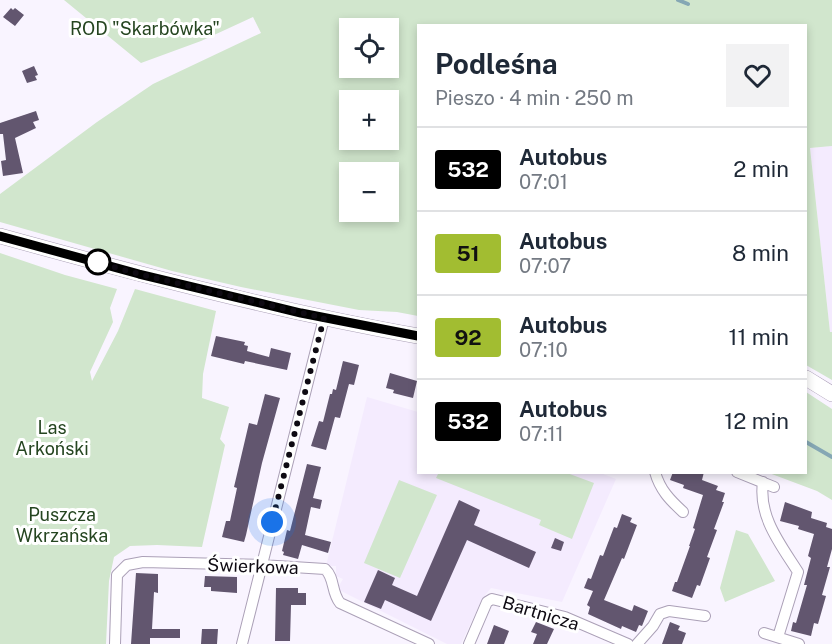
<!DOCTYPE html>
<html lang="pl">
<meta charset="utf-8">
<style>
body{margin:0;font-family:"Public Sans",sans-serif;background:#f2f2f3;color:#1f2937;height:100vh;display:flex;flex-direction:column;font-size:22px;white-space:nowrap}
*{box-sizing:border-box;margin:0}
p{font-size:20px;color:#747a83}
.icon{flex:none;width:33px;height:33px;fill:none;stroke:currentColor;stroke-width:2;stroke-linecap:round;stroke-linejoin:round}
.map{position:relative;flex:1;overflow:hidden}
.panel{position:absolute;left:417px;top:24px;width:390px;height:450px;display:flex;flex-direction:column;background:#fff;border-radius:0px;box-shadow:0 3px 9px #0003}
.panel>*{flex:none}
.badge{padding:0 12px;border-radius:4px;font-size:21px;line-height:39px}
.buttons{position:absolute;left:339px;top:18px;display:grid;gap:12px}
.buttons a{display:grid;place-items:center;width:60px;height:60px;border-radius:0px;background:#fff;box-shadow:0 3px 9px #0003;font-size:30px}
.you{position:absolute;width:30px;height:30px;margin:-15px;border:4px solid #fff;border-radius:50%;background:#1a73e8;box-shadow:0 0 0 9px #1a73e833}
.map>.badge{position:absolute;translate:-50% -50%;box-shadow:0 0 0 3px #fff}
.round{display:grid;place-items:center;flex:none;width:63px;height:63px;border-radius:0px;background:#f2f2f3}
.head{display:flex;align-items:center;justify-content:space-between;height:102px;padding:0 18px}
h1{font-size:28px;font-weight:700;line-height:45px}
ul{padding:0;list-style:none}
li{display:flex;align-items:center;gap:18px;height:84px;padding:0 18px;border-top:2px solid #e0e1e3}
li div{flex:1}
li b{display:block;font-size:22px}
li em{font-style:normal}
li .badge{min-width:66px;font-weight:700;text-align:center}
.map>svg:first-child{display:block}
.built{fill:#f4ebfe}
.green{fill:#d1e6cd;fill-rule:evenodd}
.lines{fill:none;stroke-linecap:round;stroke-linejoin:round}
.stream{stroke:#85a7b4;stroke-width:4}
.building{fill:#62566f}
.street-casing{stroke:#aba0b7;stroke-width:12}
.secondary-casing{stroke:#aba0b7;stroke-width:16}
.street{stroke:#fff;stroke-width:10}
.secondary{stroke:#fff;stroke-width:15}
.line-casing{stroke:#fff;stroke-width:14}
.line{stroke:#000;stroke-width:9}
.walk{stroke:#0e0a12;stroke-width:6;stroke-dasharray:0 10.8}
.stop-dot{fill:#fff;stroke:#000;stroke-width:3}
.labels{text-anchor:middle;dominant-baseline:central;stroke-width:6;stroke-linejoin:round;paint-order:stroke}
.park-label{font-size:18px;fill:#254520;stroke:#fff}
.street-label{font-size:18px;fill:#0e0a12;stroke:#fff}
</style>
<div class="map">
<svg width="832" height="644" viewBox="0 0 832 644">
<rect width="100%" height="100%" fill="#f9f4ff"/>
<!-- built -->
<path class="built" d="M832 146V332H830L810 148Z
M367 397 418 412V472H598L616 479 562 602 491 588 482 599 461 644H447L337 589 343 579 336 576V566H326Z"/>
<!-- green -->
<path class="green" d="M64 0H832V146L810 148 830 332H832V380L806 365V26H418V316L397 312 359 310 241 287 172 271 0 222V194L97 122 153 84 261 33 253 17 201 41 141 63ZM350 28H388V68H350ZM350 100H388V140H350ZM350 172H388V212H350Z
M0 253 65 275 117 289 110 308 113 322 90 372 92 381 118 331 135 289 216 311 203 374 202 398 229 407 220 439 225 445 202 547 157 545 130 546 114 557 109 581 106 644H0Z
M806 392 832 409V500L817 491 769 473 806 472Z
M439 472 567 473 594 483 572 539 539 525 541 520 436 478Z
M399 480 437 495 400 578 364 563Z
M736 530 748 534 775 581 725 602 720 588Z"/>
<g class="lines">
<!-- stream -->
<path class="stream" d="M678 0 688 4
M806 442 832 457"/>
</g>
<!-- building -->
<path class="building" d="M11 8 13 10 15 8 24 15 15 26 3 17Z
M34 66 38 75 35 76 37 80 27 83 22 71Z
M36 111 39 120 33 122 36 128 15 138 23 173 3 176 1 161 6 160 3 134H0V123Z
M216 336 245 342 244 345 248 346 247 351 269 357 271 348 291 353 287 370 245 361 244 364 211 356Z
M343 361 359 365 354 385 349 384 340 418 335 417 326 450 311 446 319 421 323 422 330 394H332L333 389 336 390Z
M390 373 417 381 413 398 393 393 394 390 386 388Z
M265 394 280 398 262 463 246 535 244 542 222 537 226 521H230L237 488 234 487 249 423 257 425Z
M307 464 321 467 313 498 322 500 320 509 311 507 305 535 331 542 328 553 302 545 298 559 283 555 284 552 282 551 287 530 290 531Z
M673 472H704L702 480 718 486 716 490 725 493 722 502H724L714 529 717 530 707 557 710 558 700 586 697 585 692 598 672 591 675 582H677L690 546H689L695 529 693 528 703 495 683 488 684 485 670 480Z
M459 500 480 510 474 525 536 552 529 568 467 540 431 621 385 600 381 609 364 602 378 570 395 578 392 585 417 596Z
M785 502 812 512 811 518 827 523 826 527 832 529V549L827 567H830L822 595 826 596 818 624 814 623 811 636 791 631 793 622 796 623 807 585H804L811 558 808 556 814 534 798 529 799 526 780 521Z
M622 514 632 518 630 522 637 525 624 559 622 558 604 600 632 611 634 605 648 611 642 626 639 625 636 632 622 626 621 629 588 614 590 607 587 605 593 591 584 588 588 578 591 579 600 555 603 556 614 527 617 528Z
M555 538 564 542 561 551 551 548Z
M136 573 158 574V593L154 592 152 629H180V638H150V644H131Z
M205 576 237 577V593L211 591V587H204Z
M276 588H298V593H306V605H291L290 641H275Z
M536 622 554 629 547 644H533L537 634 531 632Z
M670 622 680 626 678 630 686 633 682 644H662Z
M494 625 509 631 504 644H487Z
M202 629H218L217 644H201Z"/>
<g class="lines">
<defs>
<path id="street" d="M655 472C660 490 670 500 683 512
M737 472 774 487
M763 482C758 517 781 545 798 572L778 637
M764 633 799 644
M115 644 117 575 127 565 143 562 261 565 325 569C335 578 331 592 340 603L429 644
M242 644 324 318
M469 644 487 602 492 599 565 617 628 644
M637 644 653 626 660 614 669 611 705 616"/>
<path id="secondary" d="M0 236C138 274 277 311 418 336
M806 378 832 394"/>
</defs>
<!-- street casing -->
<use href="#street" class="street-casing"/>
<!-- secondary casing -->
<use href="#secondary" class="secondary-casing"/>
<!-- street -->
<use href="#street" class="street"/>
<!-- secondary -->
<use href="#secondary" class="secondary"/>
</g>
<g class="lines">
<defs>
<path id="line" d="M0 236 139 274 301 313 418 336"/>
</defs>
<!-- line casing -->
<use href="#line" class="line-casing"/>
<!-- line -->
<use href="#line" class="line"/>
<!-- walk -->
<path class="walk" d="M98 262H96L139 274 324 318 272 522"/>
</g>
<!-- markers -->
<circle class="stop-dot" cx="98" cy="262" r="12"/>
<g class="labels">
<!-- park labels -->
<g class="park-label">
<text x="145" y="28">ROD "Skarbówka"</text>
<text x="52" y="427">Las<tspan x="52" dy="21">Arkoński</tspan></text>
<text x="62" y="514">Puszcza<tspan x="62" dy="21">Wkrzańska</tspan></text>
</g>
<!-- street labels -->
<g class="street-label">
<text transform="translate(253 566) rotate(2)">Świerkowa</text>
<text transform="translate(541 613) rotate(17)">Bartnicza</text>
</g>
</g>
</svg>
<div class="buttons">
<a><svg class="icon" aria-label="locate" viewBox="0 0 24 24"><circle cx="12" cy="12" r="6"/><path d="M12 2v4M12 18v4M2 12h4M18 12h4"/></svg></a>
<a>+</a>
<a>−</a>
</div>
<div class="you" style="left:272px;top:522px"></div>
<section class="panel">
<div class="head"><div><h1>Podleśna</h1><p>Pieszo · 4 min · 250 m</p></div><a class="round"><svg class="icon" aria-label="heart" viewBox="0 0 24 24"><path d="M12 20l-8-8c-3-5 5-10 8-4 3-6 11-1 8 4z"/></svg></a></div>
<ul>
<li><span class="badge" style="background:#000;color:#fff">532</span><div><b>Autobus</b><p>07:01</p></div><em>2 min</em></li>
<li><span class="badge" style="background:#a2bd31;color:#111">51</span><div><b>Autobus</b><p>07:07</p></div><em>8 min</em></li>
<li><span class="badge" style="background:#a2bd31;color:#111">92</span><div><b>Autobus</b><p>07:10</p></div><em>11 min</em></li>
<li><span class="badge" style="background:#000;color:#fff">532</span><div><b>Autobus</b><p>07:11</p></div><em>12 min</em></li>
</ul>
</section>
</div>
